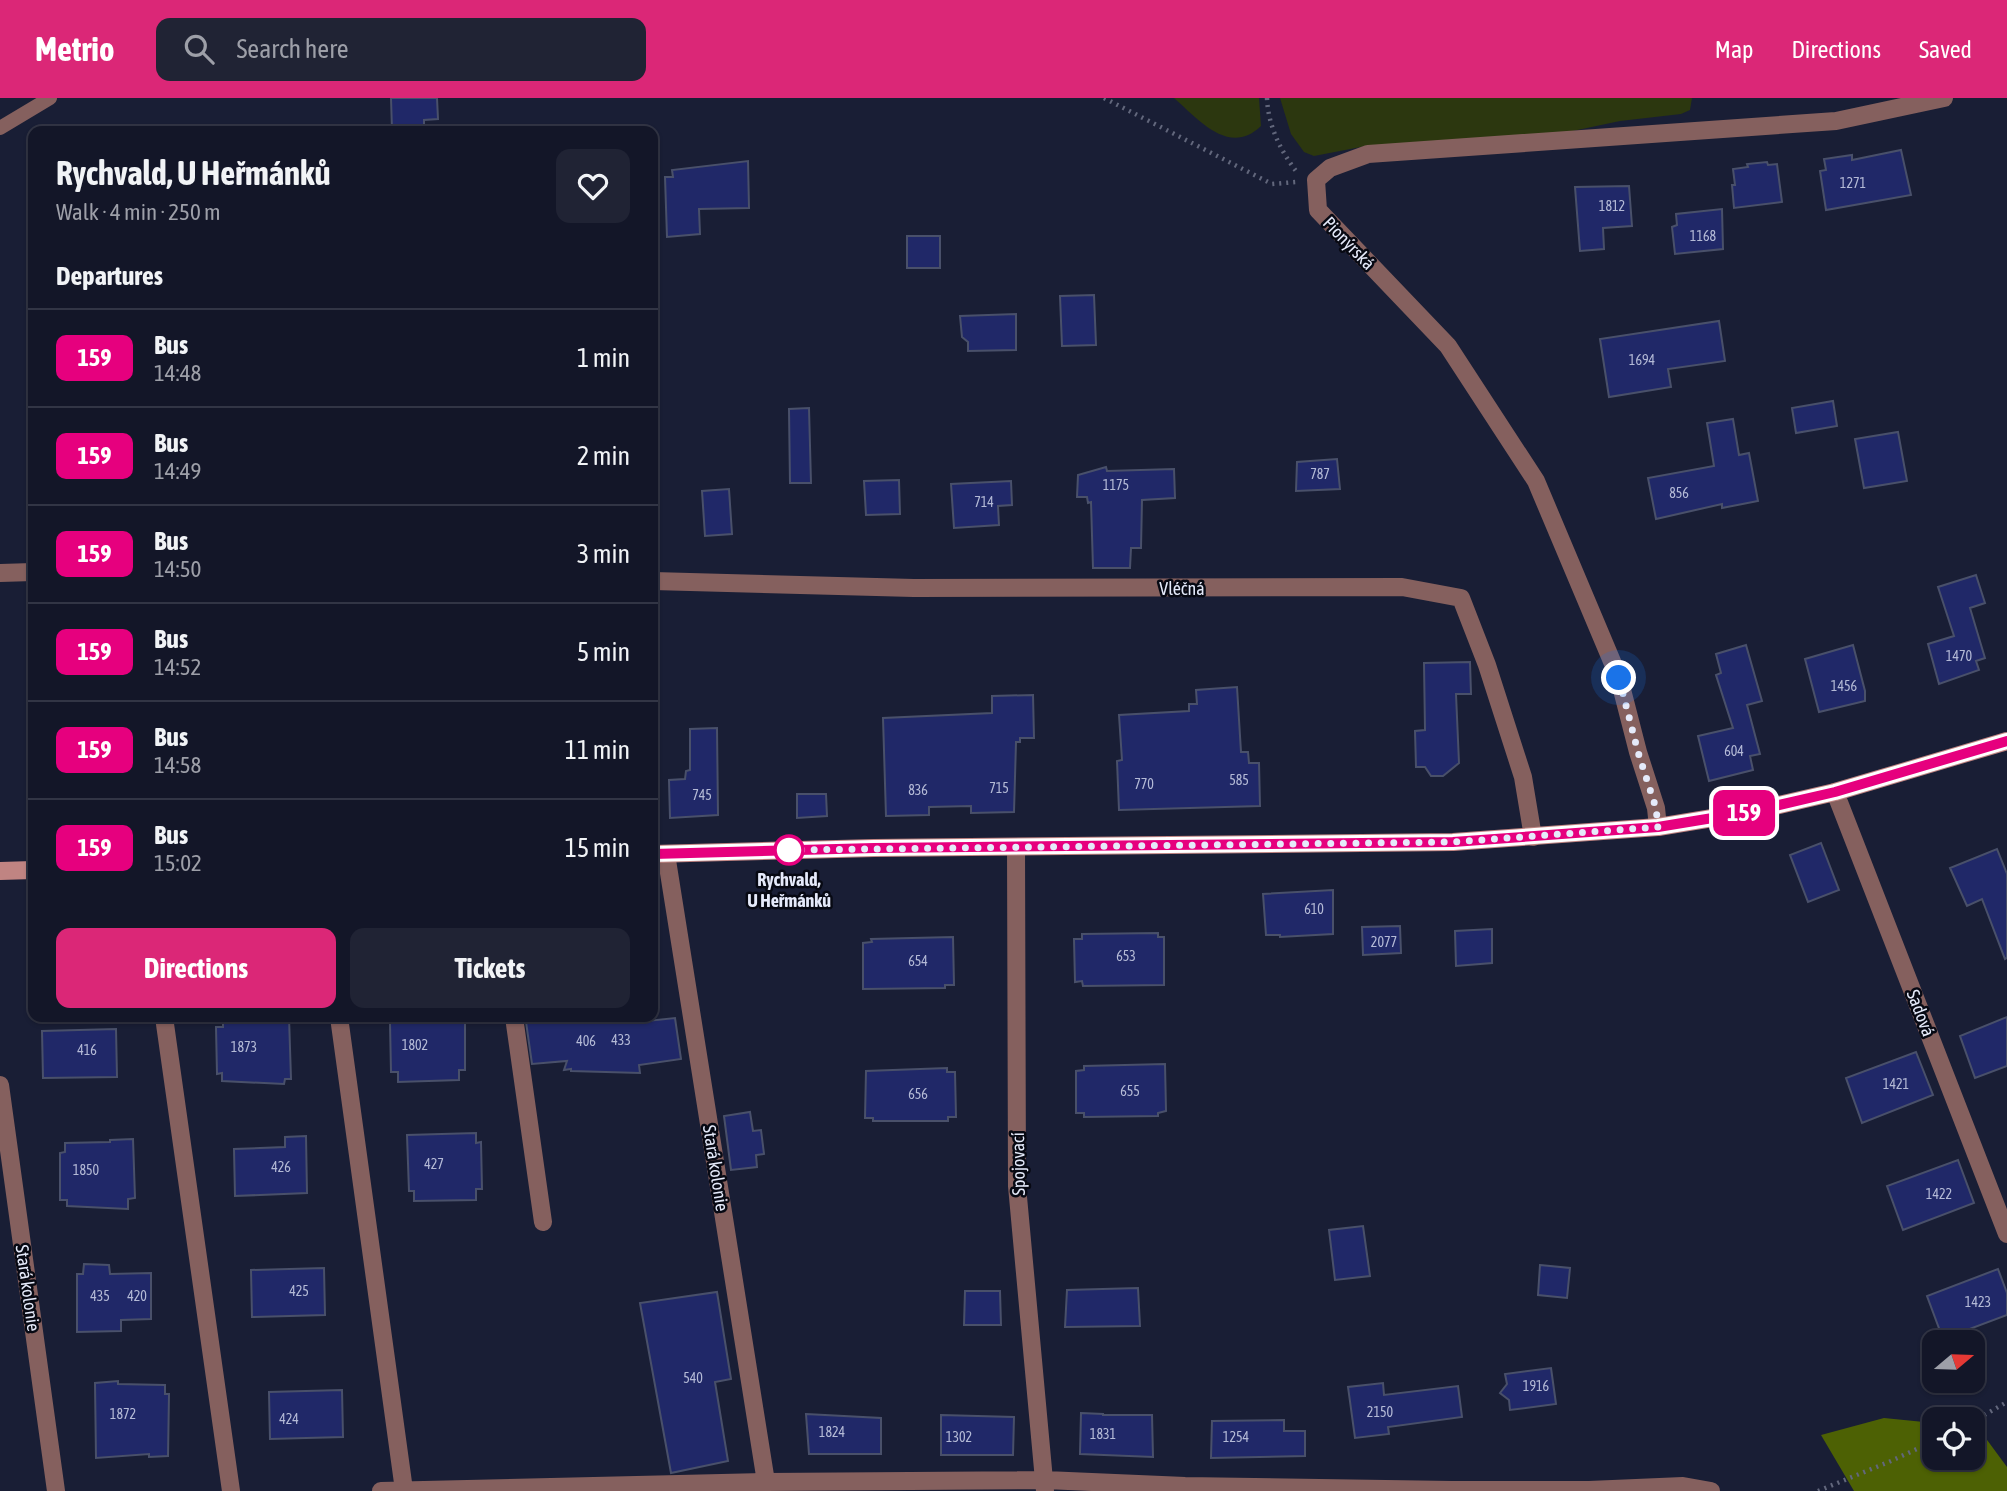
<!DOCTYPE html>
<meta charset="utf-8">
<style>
body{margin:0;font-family:"Asap Condensed",sans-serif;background:#202334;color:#f1f3f6;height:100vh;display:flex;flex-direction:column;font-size:26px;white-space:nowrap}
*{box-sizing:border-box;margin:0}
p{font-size:23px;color:#9d9fa8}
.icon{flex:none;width:38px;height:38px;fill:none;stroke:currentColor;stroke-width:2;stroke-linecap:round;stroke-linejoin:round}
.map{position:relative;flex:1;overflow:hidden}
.side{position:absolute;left:28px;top:28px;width:630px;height:896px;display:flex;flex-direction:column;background:#131628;border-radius:14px;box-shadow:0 2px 5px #0004,0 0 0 2px #323545}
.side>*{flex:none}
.badge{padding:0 14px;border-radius:10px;font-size:24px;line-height:46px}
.needle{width:46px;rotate:71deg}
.tools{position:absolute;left:1922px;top:1232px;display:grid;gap:14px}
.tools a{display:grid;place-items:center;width:63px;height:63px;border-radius:14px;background:#131628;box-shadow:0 2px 5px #0004,0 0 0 2px #323545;font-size:35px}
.you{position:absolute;width:35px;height:35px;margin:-18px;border:5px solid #fff;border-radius:50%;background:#1a73e8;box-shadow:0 0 0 10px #1a73e833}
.map>.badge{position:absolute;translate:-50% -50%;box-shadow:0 0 0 4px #fff}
h2{padding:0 28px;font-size:26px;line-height:63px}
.round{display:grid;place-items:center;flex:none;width:74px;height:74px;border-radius:14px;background:#202334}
.overview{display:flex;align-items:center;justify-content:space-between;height:119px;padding:0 28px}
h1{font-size:33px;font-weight:700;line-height:52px}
.cta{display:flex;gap:14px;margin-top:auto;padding:14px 28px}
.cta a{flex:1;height:80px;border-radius:14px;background:#db2777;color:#fff;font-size:28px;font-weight:700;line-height:80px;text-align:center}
.cta a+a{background:#202334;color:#f1f3f6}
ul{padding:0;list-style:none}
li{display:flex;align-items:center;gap:21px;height:98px;padding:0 28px;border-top:2px solid #323545}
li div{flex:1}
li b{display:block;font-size:26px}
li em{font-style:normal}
li .badge{min-width:77px;font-weight:700;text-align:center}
header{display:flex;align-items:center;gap:42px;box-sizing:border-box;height:98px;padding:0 35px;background:#db2777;color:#fff}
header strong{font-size:33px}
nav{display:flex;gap:38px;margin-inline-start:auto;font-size:24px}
.search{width:490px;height:63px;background:#202334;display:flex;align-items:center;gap:18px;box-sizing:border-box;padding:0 24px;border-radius:14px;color:#9d9fa8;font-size:26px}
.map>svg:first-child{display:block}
.green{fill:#2c370f}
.forest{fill:#4d6104}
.building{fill:#202868;stroke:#49506a;stroke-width:2}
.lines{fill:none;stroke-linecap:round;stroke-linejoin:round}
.path{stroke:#62677c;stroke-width:4.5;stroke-dasharray:2 5;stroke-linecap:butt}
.lane{stroke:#85605e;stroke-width:14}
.street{stroke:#85605e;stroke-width:18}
.secondary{stroke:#c08482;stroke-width:18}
.line-casing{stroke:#fff;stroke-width:16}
.line{stroke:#e6007e;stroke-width:10}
.walk{stroke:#e5eafa;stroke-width:7;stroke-dasharray:0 12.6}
.stop-dot{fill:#fff;stroke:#e6007e;stroke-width:3.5}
.labels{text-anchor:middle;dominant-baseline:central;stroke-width:5;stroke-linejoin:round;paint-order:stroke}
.number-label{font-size:14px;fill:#b4bad6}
.street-label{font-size:18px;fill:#e5eafa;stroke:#070913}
.stop-label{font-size:18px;font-weight:bold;fill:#e5eafa;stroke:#070913}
</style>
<header>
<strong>Metrio</strong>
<div class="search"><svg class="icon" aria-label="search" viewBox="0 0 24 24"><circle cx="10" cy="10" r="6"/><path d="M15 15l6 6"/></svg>Search here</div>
<nav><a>Map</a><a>Directions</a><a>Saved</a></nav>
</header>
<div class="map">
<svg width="2007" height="1393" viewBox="0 0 2007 1393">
<rect width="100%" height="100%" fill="#191e35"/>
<!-- green -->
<path class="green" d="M1174 0H1259L1261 28C1229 59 1198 21 1174 0Z
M1280 0H1692L1690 12 1681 16 1620 23 1568 34 1366 48 1314 58 1304 54 1291 36Z"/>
<!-- forest -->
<path class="forest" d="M1884 1320 1934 1325V1360H1972V1330L1979 1331 2007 1369V1393H1854L1821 1337Z"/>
<!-- building -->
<path class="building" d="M391 0H437L438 21 424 22V31L392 32Z
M1901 52 1911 97 1826 112 1820 73 1826 72 1824 61 1852 57V62Z
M748 63 749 110 699 111 700 136 667 139 665 79H673L672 72Z
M1767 64 1768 67 1777 66 1782 104 1734 110 1732 87H1735L1733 71 1748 69 1747 66Z
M1629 88 1632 128 1603 130 1604 151 1580 153 1575 89Z
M1722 111 1723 151 1675 156 1672 129 1677 127 1676 116Z
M907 138H940V170H907Z
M1094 197 1096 247 1062 248 1060 198Z
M1016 216V252L968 253V244L962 239 960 218Z
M1719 223 1725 263 1668 271 1671 289 1609 299 1600 241Z
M1833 303 1837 328 1796 335 1792 310Z
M809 310 811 385H790L789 311Z
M1733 321 1739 357 1749 355 1758 403 1722 410V406L1656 421 1648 380 1714 368 1707 325Z
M1898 334 1907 383 1864 390 1855 341Z
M1337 361 1340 391 1296 393 1297 364Z
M1106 369 1107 373 1174 371 1175 400 1142 402 1141 450H1131L1130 470H1093L1091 404 1088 405 1087 399H1077L1078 377Z
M899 382 900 416 866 417 864 383Z
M1011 383 1012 407 998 408 999 427 954 430 951 386Z
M729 391 732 436 705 438 702 393Z
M1976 477 1985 505 1970 510 1985 560 1976 563 1979 572 1939 586 1928 546 1954 538 1938 489Z
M1746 547 1762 603 1747 607 1760 656 1750 658 1753 672 1709 683 1698 638 1733 630 1716 577 1721 575 1716 556Z
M1853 547 1865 593V603L1819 614 1805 561Z
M1470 564 1471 596H1456L1459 665 1443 678H1431L1425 669H1416L1415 633 1425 632 1424 565Z
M1237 589 1241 654H1248L1249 665H1259L1260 708 1119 712 1117 663 1122 662 1119 617 1189 613V606H1197L1196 592Z
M1033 597 1034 640H1020V644H1016L1014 714 971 715V708L929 709V717L886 718 883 620 992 615V598Z
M717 630 718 717 670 720 669 682 685 681 686 673 690 672V631Z
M797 696H826L827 718 797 720Z
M1821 745 1839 792 1808 804 1790 757Z
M1997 751 2007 776V860L2005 861 1982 801 1967 808 1950 770Z
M1333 792V836L1280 839V837H1266L1263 796Z
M1400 828 1401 855 1363 857 1362 829Z
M1492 831V865L1456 868 1455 833Z
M1158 835V839H1164V887L1083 888 1082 883 1075 884 1074 841H1082V836Z
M953 839 954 887H945V890L863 891V845L872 844 871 841Z
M223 919H289L291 981H285L284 986 222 983V975L217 976 216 929H223Z
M397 919H458V924L465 923V972H459V982L398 984V974H391L390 925H397Z
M571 919H638V924L675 920 681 961 639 967 640 975 571 973V971L564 972 567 963 532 966 526 924Z
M2007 919V968L1975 980 1960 938Z
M116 931 117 979 43 980 42 933Z
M1916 954 1933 997 1862 1025 1846 980Z
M1165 966 1166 1013 1158 1015V1018L1084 1019V1015H1076V973L1084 972V968Z
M947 970V974H955L956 1019H948V1023H873V1020H865L866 973Z
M750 1014 753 1033 761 1032 764 1056 756 1057 757 1069 731 1072 724 1018Z
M476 1035V1045L481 1044 482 1091H476V1102L414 1103V1093H409L407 1037Z
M306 1038 307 1095 235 1098 234 1051 285 1049V1039Z
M133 1041 135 1100 128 1101V1111L67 1108V1102H60V1055L65 1054V1045L110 1044V1042Z
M1958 1062 1974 1105 1903 1132 1887 1088Z
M1363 1128 1370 1178 1335 1182 1329 1132Z
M84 1166 109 1167 110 1176 151 1175V1221L121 1222V1233L77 1234V1176H83Z
M1540 1167 1570 1170 1567 1200 1538 1197Z
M324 1170 325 1217 252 1219 251 1172Z
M1998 1171 2007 1195V1217L1943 1241 1927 1198Z
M1138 1190 1140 1228 1065 1229 1067 1192Z
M965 1193H1000L1001 1227H964Z
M717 1194 731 1281 715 1284 728 1363 671 1375 640 1205Z
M1551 1270 1556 1306 1510 1312 1509 1302 1500 1295 1507 1286 1505 1276Z
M118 1283V1286L165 1287V1296H169L168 1358 149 1359V1356L96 1360 95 1285Z
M1383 1285 1384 1297 1458 1288 1462 1319 1388 1329 1389 1336 1355 1340 1348 1289Z
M342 1292 343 1339 270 1341 269 1294Z
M1081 1315 1103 1316V1317H1152L1153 1359 1080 1356Z
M806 1316 881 1320V1356H809Z
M941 1317 1014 1319 1013 1357H941Z
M1284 1322V1333H1305V1358L1211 1360 1212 1323Z"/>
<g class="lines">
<!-- path -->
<path class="path" d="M1104 0 1272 86 1296 84
M1267 0C1268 27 1280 52 1296 73
M1972 1324 2007 1304
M1818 1393 1891 1363 1934 1343"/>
<!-- lane -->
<path class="lane" d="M0 30 50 0"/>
<!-- street -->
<path class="street" d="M0 475 33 474
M653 483 914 490 1402 489 1461 500 1487 567 1523 679 1533 739
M1835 694 2007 1136
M1658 729 1656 710 1638 654 1619 580 1536 383 1448 248 1318 112 1316 82 1330 70 1368 56 1836 23 1944 0
M1016 749 1017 1088 1045 1393
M666 756 766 1384
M164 919 231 1393
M339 919 404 1392
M514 919 543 1124
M0 987 56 1393
M381 1393 766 1384 1045 1382 1185 1388 1452 1392H1589L1683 1388 1711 1393"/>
<!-- secondary -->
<path class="secondary" d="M653 756 874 750 1453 744 1658 729 1749 714 1835 694 2007 643
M0 773 33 772"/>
</g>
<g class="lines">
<defs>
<path id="line" d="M653 756 874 750 1453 744 1658 729 1749 714 1835 694 2007 643"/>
</defs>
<!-- line casing -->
<use href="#line" class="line-casing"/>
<!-- line -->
<use href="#line" class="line"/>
<!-- walk -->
<path class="walk" d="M789 752 1453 744 1658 729 1656 710 1638 654 1619 580"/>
</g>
<!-- markers -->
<circle class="stop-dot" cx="789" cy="752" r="14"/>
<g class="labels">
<!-- number labels -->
<g class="number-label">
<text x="1853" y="85">1271</text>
<text x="1612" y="108">1812</text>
<text x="1703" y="138">1168</text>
<text x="1642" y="262">1694</text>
<text x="1320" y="376">787</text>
<text x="1116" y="387">1175</text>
<text x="1679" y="395">856</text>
<text x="984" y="404">714</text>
<text x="1959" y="558">1470</text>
<text x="1844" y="588">1456</text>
<text x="1734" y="653">604</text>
<text x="1239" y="682">585</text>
<text x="1144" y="686">770</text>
<text x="999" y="690">715</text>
<text x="918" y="692">836</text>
<text x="702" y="697">745</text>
<text x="1314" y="811">610</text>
<text x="1384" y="844">2077</text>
<text x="1126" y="858">653</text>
<text x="918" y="863">654</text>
<text x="621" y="942">433</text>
<text x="586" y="943">406</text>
<text x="415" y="947">1802</text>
<text x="244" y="949">1873</text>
<text x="87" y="952">416</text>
<text x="1896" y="986">1421</text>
<text x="1130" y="993">655</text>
<text x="918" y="996">656</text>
<text x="434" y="1066">427</text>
<text x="281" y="1069">426</text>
<text x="86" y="1072">1850</text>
<text x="1939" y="1096">1422</text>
<text x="299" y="1193">425</text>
<text x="100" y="1198">435</text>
<text x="137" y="1198">420</text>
<text x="1978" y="1204">1423</text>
<text x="693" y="1280">540</text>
<text x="1536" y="1288">1916</text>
<text x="1380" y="1314">2150</text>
<text x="123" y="1316">1872</text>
<text x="289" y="1321">424</text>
<text x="832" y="1334">1824</text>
<text x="1103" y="1336">1831</text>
<text x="959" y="1339">1302</text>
<text x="1236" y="1339">1254</text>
</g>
<!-- street labels -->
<g class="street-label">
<text transform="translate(1349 145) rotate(46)">Pionýrská</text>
<text x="1182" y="490">Vléčná</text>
<text transform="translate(1921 915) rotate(69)">Sadová</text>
<text transform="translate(1018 1066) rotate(-91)">Spojovací</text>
<text transform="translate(716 1070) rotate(81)">Stará kolonie</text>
<text transform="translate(28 1190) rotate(82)">Stará kolonie</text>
</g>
<!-- stop labels -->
<g class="stop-label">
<text x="789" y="781">Rychvald,<tspan x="789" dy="21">U Heřmánků</tspan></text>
</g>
</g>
</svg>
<div class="tools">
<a><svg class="needle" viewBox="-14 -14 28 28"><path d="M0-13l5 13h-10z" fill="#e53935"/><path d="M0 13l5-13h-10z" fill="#9d9fa8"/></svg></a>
<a><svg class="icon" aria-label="locate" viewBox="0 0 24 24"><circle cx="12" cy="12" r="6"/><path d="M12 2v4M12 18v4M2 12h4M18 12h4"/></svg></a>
</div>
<div class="you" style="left:1619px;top:580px"></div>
<b class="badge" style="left:1744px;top:715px;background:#e6007e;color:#fff">159</b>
<section class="side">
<div class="overview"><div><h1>Rychvald, U Heřmánků</h1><p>Walk · 4 min · 250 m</p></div><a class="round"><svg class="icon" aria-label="heart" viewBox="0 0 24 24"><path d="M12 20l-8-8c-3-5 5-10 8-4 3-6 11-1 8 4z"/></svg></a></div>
<h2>Departures</h2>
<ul>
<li><span class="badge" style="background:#e6007e;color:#fff">159</span><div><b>Bus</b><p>14:48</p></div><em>1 min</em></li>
<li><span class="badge" style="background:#e6007e;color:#fff">159</span><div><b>Bus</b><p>14:49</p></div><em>2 min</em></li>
<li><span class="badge" style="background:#e6007e;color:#fff">159</span><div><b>Bus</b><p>14:50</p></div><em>3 min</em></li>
<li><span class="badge" style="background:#e6007e;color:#fff">159</span><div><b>Bus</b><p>14:52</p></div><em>5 min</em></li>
<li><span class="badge" style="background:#e6007e;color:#fff">159</span><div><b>Bus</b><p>14:58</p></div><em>11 min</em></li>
<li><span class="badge" style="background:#e6007e;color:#fff">159</span><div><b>Bus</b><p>15:02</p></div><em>15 min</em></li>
</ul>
<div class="cta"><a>Directions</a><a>Tickets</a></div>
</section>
</div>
